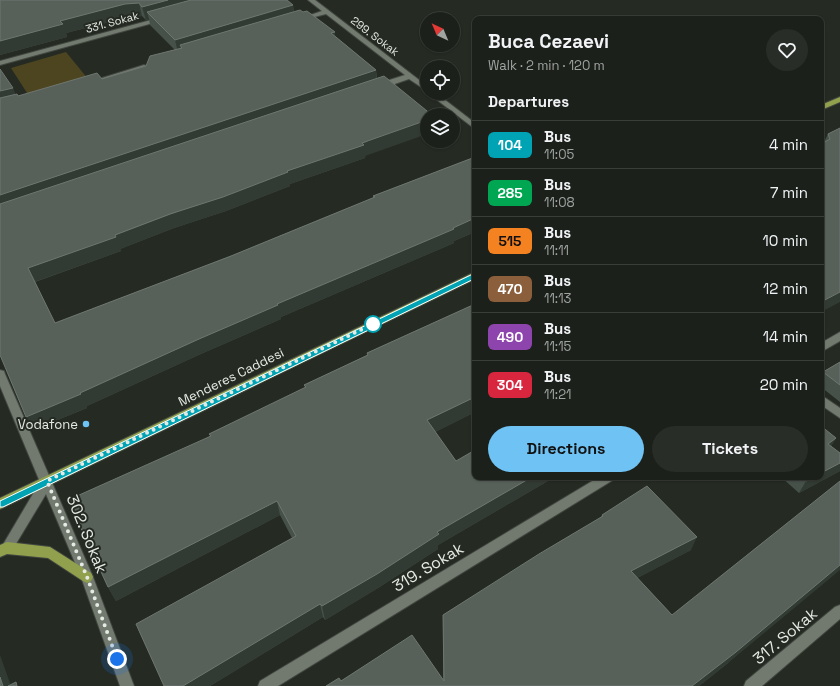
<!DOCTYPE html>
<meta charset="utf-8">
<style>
body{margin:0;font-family:"Space Grotesk",sans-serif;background:#292d27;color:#f1f3f6;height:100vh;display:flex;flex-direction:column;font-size:15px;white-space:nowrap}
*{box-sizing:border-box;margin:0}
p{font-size:13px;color:#a0a3a2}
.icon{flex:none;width:22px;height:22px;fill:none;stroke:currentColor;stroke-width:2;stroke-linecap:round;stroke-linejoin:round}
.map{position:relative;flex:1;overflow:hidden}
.drawer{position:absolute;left:472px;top:16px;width:352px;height:464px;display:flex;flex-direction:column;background:#1c201a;border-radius:8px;box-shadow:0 1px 3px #0004,0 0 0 1px #3a3e39}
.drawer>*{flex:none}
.badge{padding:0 8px;border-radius:6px;font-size:14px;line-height:26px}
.needle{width:26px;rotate:316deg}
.fabs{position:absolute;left:420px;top:12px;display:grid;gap:8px}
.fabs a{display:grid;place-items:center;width:40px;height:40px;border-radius:50%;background:#1c201a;box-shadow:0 1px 3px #0004,0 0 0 1px #3a3e39;font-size:20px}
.you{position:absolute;width:20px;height:20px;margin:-10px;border:3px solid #fff;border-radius:50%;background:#1a73e8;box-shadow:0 0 0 6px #1a73e833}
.map>.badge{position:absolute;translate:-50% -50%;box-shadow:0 0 0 2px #fff}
h2{padding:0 16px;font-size:15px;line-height:36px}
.round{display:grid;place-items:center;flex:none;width:42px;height:42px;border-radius:21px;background:#292d27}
.head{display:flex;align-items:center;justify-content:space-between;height:68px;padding:0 16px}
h1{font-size:19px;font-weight:600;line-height:30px}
.button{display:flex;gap:8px;margin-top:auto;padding:8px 16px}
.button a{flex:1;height:46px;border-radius:24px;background:#6fc2f4;color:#111;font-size:16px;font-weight:600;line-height:46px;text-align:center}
.button a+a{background:#292d27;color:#f1f3f6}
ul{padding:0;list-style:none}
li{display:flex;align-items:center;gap:12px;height:48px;padding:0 16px;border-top:1px solid #3a3e39}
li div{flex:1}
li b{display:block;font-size:15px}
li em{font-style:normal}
li .badge{min-width:44px;font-weight:700;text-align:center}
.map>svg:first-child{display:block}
.green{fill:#4d4520}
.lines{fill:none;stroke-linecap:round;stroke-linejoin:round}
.street-casing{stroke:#424740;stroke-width:2}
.primary-casing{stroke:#424740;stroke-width:2}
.street{fill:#727a6f;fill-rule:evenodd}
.primary{fill:#91a04d;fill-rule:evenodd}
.wall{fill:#46514a}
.shaded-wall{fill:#323b33}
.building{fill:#57615a;stroke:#6e7670}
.line{fill:#00a3b4;stroke:#fff}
.walk{stroke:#e6eae4;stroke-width:4;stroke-dasharray:0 7.2}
.stop-dot{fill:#fff;stroke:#00a3b4;stroke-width:2}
.poi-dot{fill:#6fc2f4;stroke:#252b23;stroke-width:1.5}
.labels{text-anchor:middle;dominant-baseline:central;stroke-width:4;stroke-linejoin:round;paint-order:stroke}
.far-street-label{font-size:11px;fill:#e6eae4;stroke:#252b23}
.street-label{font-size:13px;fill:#e6eae4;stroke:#252b23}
.poi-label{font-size:13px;fill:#e6eae4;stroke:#252b23;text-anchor:end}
.near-street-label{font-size:16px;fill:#e6eae4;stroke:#252b23}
</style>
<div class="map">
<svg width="840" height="686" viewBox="0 0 840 686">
<rect width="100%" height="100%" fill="#252b23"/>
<!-- green -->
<path class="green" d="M66 52 88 79 29 96 11 68Z"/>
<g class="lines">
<defs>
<path id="street" d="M308 0H315L427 86V91L409 79 383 88H377V84L405 75 326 14 299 21V19L322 11Z
M162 17 165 19 164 20 0 65V61Z
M144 65 146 66V68L90 85 86 83Z
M428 93H436L475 123V129Z
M840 332V341L821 352V343Z
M0 370 4 371 5 374 93 577 134 686H120L81 577 46 494 11 552 7 554 3 552 1 548 40 482 0 386Z
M821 395 840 408V418L821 405Z
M599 477H615L613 480 278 686H258L260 681Z
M840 605V619L762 686H744L746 681 835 607Z"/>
<path id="primary" d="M840 97V102L821 110V105Z
M475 272V279L0 509V498Z
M7 542 50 547 91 573 93 577 91 581 87 583 83 581 48 558 7 554 0 557V545Z"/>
</defs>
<!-- street casing -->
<use href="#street" class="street-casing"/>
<!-- primary casing -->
<use href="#primary" class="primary-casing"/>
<!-- street -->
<use href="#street" class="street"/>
<!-- primary -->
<use href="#primary" class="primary"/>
</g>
<!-- wall -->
<path class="wall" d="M0 0 293 5 294 12H303L335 32V36L376 70 377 78 365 158 290 184V186L226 211 174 228 120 249 121 251 35 282 55 323 231 256 373 198V196L475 157V232L454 241V243L281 317V319L203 353 87 406V408L33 430 13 88 15 94 18 96 102 79 146 66 175 50 150 25 149 19 146 20 142 16 129 17 66 33 67 37 0 55Z
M840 128 821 312 824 142 828 134Z
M475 304V412L435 432 456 461 475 477H560L555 480 553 478 438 545V549L378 588 325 620 323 617 210 686H164L292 538 280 515 116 601 108 587 210 436 209 434 305 388 304 385 367 355V353Z
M840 362V402L821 387V377L823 372Z
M821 426 836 438 831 446 840 453V471L799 493 781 477H821Z
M602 515 691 550 637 578 672 615 728 663 699 686 341 681 443 680V615L600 518Z"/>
<!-- shaded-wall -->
<path class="shaded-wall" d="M168 0H217L147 12 149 19 146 20 142 7Z
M139 3 142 16 129 17 66 33 67 37 0 55V41L60 21 125 4Z
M293 5 295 18 182 48 180 45 182 52 178 53 175 40Z
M335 32 336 45 331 33Z
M376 70 377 83 0 211V195Z
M13 88 18 101 0 106V91Z
M427 120V134L365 156V158L290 184V186L226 211 174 228 120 249 121 251 34 282 28 268 287 171Z
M475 218V232L454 241V243L281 317V319L203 353 87 406V408L33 430 26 417 277 304Z
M840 292V302L821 312V302Z
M475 397V412L427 436V420Z
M836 438 829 450 828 444Z
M840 463V471L799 493 806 481 814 477H821V473Z
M532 477H553V478L438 545V549L378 588 325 620 322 606 437 532Z
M555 477H560L555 480Z
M277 501 280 515 116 601 108 587Z
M697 537 691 550 626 584 631 571Z
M840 565V570L728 663 699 686H692Z
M320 604 323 617 210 686H183Z
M0 655 11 686H3L0 677Z"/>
<!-- building -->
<path class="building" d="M0 0H168L142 7 139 3 125 4 60 21 63 24 0 41Z
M191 0H287L293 5 175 40 147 12Z
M300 10 303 12 307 11 335 32 331 33 376 70 0 195V98L17 94 18 96 97 73 102 79 146 66 150 56 182 48 180 45Z
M0 69 13 88 0 91Z
M384 76 432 115H427V120L362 143 364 145 287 171 288 172 223 197 170 214 115 235 116 237 28 268 55 323 231 256 375 197 373 196 475 157V218L453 228 454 229 277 304 278 305 199 339 80 393 81 394 26 417 0 355V204Z
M840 128V292L821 302V144L830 139 828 134Z
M475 304V397L427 420 456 461 475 450V477H532L437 532 439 534 377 574 322 606 320 604 183 686H164L136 624 296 536 277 501 108 587 68 500 211 436 209 434 306 387 304 385 368 355 367 353Z
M840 362V385L823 372Z
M821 426 836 438 828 444 840 453V463L821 473Z
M802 477H814L806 481Z
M840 481V565L736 652 692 686H326L339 678 341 681 412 635 444 681 443 615 539 554 603 516 602 515 647 486 697 537 631 571 672 615Z
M0 677 3 686H0Z
M16 682 17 686H8Z"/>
<!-- line -->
<path class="line" d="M475 273 479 275 478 277 3 507H0V501Z"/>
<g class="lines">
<!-- walk -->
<path class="walk" d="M117 659 87 577 47 481 375 323 373 324"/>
</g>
<!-- markers -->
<circle class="stop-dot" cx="373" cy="324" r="8"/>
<circle class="poi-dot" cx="86" cy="424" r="4"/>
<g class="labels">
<!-- far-street labels -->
<g class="far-street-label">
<text transform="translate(112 22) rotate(-15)">331. Sokak</text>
<text transform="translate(375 36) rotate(37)">299. Sokak</text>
</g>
<!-- street labels -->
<g class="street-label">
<text transform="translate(231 377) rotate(-26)">Menderes Caddesi</text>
</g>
<!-- poi labels -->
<g class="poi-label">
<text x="78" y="424">Vodafone</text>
</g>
<!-- near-street labels -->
<g class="near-street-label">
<text transform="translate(87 534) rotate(68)">302. Sokak</text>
<text transform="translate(428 567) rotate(-31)">319. Sokak</text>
<text transform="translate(785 636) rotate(-40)">317. Sokak</text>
</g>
</g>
</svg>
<div class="fabs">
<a><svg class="needle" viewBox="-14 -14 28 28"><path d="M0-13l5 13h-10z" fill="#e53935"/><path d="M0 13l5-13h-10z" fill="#a0a3a2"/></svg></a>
<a><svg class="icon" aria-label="locate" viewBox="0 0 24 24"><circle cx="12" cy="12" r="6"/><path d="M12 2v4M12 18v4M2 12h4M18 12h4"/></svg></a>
<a><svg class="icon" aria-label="layers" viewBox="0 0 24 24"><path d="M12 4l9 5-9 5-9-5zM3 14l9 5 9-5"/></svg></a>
</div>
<div class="you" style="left:117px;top:659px"></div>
<section class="drawer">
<div class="head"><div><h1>Buca Cezaevi</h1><p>Walk · 2 min · 120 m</p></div><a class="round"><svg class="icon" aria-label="heart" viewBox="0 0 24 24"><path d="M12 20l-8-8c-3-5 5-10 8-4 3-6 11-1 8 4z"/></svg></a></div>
<h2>Departures</h2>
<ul>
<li><span class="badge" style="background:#00a3b4;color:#fff">104</span><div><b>Bus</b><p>11:05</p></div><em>4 min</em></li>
<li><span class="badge" style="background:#00a651;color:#fff">285</span><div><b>Bus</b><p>11:08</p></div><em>7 min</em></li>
<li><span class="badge" style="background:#f58220;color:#111">515</span><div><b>Bus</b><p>11:11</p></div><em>10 min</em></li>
<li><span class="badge" style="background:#8b5e3c;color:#fff">470</span><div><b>Bus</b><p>11:13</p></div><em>12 min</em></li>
<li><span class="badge" style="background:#8e44ad;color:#fff">490</span><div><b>Bus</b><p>11:15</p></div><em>14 min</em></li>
<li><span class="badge" style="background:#d7263d;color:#fff">304</span><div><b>Bus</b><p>11:21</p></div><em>20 min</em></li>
</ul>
<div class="button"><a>Directions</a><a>Tickets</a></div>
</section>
</div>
